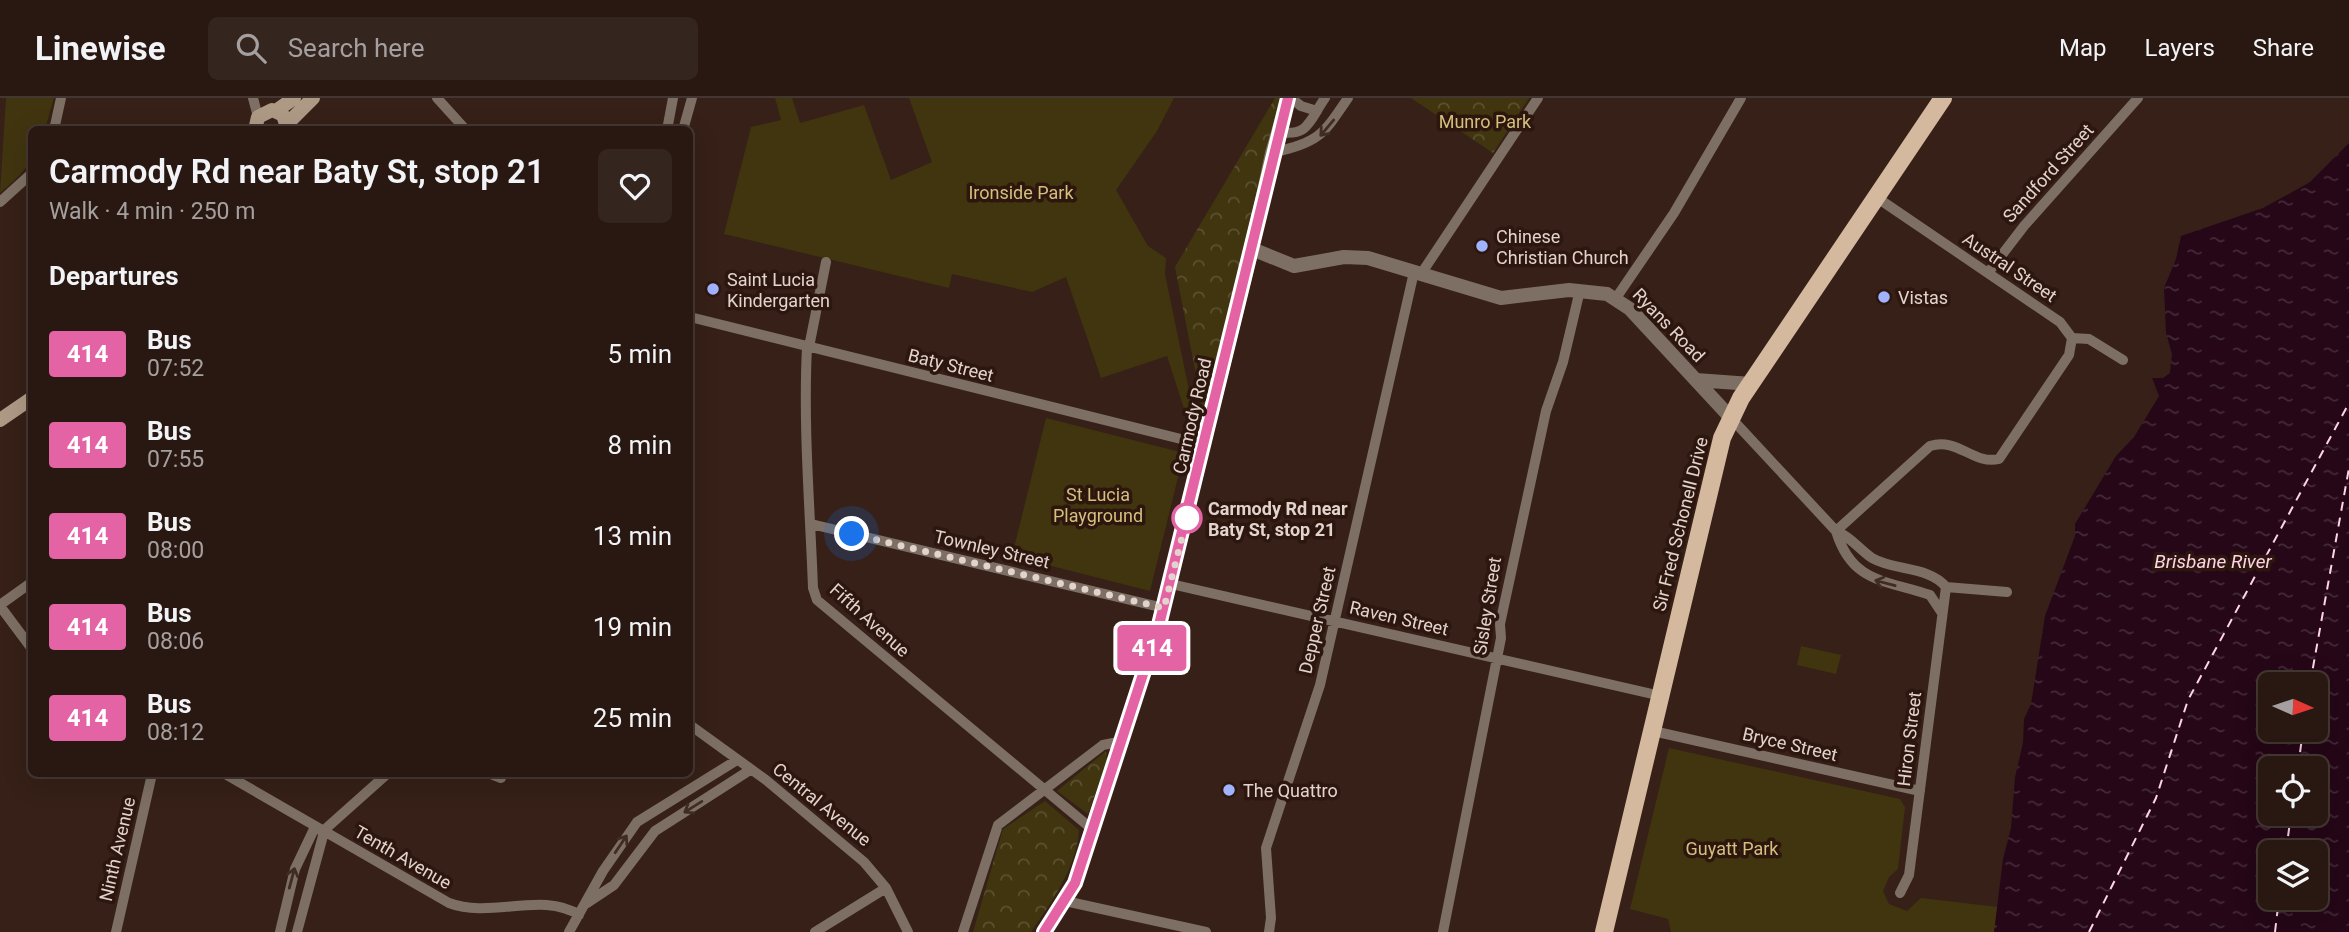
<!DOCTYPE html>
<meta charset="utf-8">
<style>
body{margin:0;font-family:Roboto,sans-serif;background:#34251f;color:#f1f3f6;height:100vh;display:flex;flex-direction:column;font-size:26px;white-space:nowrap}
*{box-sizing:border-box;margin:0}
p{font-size:23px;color:#a5a09f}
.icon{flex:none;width:38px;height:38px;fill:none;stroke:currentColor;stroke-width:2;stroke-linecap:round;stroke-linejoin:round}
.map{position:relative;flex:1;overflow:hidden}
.sheet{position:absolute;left:28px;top:28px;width:665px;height:651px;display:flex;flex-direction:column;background:#281811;border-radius:10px;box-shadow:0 7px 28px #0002,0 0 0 2px #443731}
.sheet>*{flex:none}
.badge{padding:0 14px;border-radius:5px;font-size:24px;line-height:46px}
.needle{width:46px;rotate:93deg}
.controls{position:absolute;left:2258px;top:574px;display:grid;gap:14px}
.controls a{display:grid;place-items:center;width:70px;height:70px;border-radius:10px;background:#281811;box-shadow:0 7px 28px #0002,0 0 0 2px #443731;font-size:35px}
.you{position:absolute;width:35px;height:35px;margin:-18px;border:5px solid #fff;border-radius:50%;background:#1a73e8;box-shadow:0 0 0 10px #1a73e833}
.map>.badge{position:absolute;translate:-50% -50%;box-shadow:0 0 0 4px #fff}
h2{padding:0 21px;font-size:26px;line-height:63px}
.round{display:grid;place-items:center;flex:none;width:74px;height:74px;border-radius:10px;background:#34251f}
.head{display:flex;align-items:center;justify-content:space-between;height:119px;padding:0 21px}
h1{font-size:33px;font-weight:600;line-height:52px}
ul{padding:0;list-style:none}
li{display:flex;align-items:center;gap:21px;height:91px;padding:0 21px}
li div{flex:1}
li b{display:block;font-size:26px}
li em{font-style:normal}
li .badge{min-width:77px;font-weight:700;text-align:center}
header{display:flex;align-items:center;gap:42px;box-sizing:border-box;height:98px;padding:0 35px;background:#281811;border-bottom:2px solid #443731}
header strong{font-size:33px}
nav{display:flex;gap:38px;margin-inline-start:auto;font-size:24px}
.search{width:490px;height:63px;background:#34251f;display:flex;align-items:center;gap:18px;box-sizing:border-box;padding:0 24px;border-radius:10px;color:#a5a09f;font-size:26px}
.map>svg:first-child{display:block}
.forest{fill:url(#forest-crowns)}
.green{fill:#40350f}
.water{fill:url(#water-ripples);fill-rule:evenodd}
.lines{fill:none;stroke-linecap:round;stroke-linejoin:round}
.ferry{stroke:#fed4e6;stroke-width:2;stroke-dasharray:9 7;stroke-linecap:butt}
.minor{stroke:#7d6f63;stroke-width:10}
.tertiary{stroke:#7d6f63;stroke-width:14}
.secondary{stroke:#ae9985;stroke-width:14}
.primary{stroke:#d4b99f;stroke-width:18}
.oneway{stroke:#402c23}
.line-casing{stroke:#fff;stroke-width:16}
.line{stroke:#e463a4;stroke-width:10}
.walk{stroke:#e3d3cd;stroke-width:7;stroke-dasharray:0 12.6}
.poi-dot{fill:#a1b3fd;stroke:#2c160e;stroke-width:2.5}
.stop-dot{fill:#fff;stroke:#e463a4;stroke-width:3.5}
.labels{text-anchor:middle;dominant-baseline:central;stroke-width:7;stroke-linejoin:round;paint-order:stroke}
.park-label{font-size:18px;fill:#d4bf7e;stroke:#2c160e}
.street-label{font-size:18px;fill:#e3d3cd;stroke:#2c160e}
.poi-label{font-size:18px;fill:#e3d3cd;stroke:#2c160e;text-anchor:start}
.stop-label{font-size:18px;font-weight:bold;fill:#e3d3cd;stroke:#2c160e;text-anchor:start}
.water-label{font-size:19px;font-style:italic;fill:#fed4e6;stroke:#2c160e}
</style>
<header>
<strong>Linewise</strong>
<div class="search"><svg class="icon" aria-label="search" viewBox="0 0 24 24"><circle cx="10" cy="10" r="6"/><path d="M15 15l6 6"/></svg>Search here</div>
<nav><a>Map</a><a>Layers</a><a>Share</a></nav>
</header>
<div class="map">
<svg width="2349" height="834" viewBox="0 0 2349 834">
<defs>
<pattern id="forest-crowns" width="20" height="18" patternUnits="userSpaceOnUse" patternTransform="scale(1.75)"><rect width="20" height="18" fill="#40350f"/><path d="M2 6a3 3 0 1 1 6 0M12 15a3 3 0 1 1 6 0" fill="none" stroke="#5b5131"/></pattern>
<pattern id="water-ripples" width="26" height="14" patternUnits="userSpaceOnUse" patternTransform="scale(1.75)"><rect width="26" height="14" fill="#250717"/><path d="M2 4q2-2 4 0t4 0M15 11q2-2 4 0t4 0" fill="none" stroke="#442a38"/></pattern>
</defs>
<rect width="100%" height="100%" fill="#362017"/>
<!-- forest -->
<path class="forest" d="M1275 0H1281L1204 318 1175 169Z
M1411 0H1529L1493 55Z
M1106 653 1107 663 1088 716 1057 693Z
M1045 703 1079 732C1077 769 1051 805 1031 834H973L1003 731Z"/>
<!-- green -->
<path class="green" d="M6 0H54L45 31 32 32C32 68 28 71 0 95Z
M775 0H792L800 25 864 7 891 82 932 64 909 0H1174L1157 33 1116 92 1148 148 1166 160 1165 176 1195 321 1188 323 1167 258 1101 280 1066 179 1032 194 952 176 949 190 724 136 751 29 781 22Z
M1046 320 1184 355 1150 493 1012 458Z
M1801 548 1841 557 1836 576 1797 567Z
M1669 650 1900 701 1905 709 1898 771 1889 779 1883 793 1889 806 1907 813 1921 800 1998 809 1994 834H1671L1668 821 1630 811Z"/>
<!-- water -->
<path class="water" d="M2349 45V834H1994L2003 761 2011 730 2015 679 2023 645 2024 621 2031 606 2045 518 2075 438V426L2116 358 2134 339 2159 298 2152 280H2163L2170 275 2172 256 2166 235 2164 190 2176 161 2181 138 2263 110 2296 92 2310 84ZM2270 586H2315V632H2270ZM2270 670H2315V716H2270ZM2270 754H2315V800H2270Z"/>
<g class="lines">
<!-- ferry -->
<path class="ferry" d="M2310 586 2349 370
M2298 670 2303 632
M2286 754 2291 716
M2089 834 2156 700 2188 602 2349 305
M2275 834 2279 800"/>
<!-- minor -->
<path class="minor" d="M253 0 258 19
M437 0 466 32
M1291 0 1301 8 1317 13
M54 32 61 0
M667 32 673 0
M683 32 692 0
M1278 34C1309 39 1309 23 1325 0
M1272 55C1319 43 1321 40 1348 0
M1876 99 2060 224 2072 240
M0 104 32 75
M1988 175 2024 128 2138 0
M1421 176 1538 0
M1616 200 1674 115 1741 0
M690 219 1205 347
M2072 240 2089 241 2123 262
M807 249C803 329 810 409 813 490L817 502 1093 732
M809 249 826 164
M1731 320 1836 433C1851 439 1859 451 1872 460 1894 473 1929 468 1946 489
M811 426 1164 510
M1836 433 1930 348C1958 339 1973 367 1999 361L2069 257 2072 240
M1836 433C1852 486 1887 482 1930 497L1942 515
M1171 486 1661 598
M1946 489 2007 494
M0 507 32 484
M0 508 32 551
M690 627 766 682 864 764 886 790 908 834
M1653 633 1920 693
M225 676 449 805C491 821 542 793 579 817
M491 676 501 680
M322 734 387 676
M1900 795 1909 777 1946 489
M1065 803 1206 834
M587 805 614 787 655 733 750 672
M116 834 152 676
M280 834 295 771 315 729
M297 834 324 734
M569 834 603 773 637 724 737 662
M815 834 886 790
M963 834 998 727 1103 647 1123 643
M1269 834 1271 820 1266 750 1320 587 1414 174
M1443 834 1501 540 1500 526 1546 313 1563 264 1580 192"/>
<!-- tertiary -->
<path class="tertiary" d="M1252 151 1294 168 1344 159 1368 160 1501 200 1569 192 1607 196 1630 211 1731 320
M1696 282 1751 286
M1044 834 1075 785 1159 527 1252 151 1272 55 1288 0"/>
<!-- secondary -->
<path class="secondary" d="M276 13 294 0
M288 25 313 0
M255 32 258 19 272 12 283 17 288 32
M0 322 32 300"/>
<!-- primary -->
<path class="primary" d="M1604 834 1722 340 1741 300 1943 0"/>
</g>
<!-- one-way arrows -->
<defs><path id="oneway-shaft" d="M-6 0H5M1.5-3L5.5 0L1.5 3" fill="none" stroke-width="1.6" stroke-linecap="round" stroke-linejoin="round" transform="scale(1.75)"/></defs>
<g class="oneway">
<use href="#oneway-shaft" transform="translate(1327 30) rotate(130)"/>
<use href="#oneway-shaft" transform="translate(1885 485) rotate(-165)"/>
<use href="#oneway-shaft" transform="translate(693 709) rotate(148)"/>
<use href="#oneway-shaft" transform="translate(621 746) rotate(-56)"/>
<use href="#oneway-shaft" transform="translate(292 780) rotate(-75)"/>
</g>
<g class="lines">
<defs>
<path id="line" d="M1044 834 1075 785 1159 527 1288 0"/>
</defs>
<!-- line casing -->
<use href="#line" class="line-casing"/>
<!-- line -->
<use href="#line" class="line"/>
<!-- walk -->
<path class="walk" d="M852 436 1164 510 1187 420"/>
</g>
<!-- markers -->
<g class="poi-dot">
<circle cx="1482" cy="148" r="7"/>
<circle cx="713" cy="191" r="7"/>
<circle cx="1884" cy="199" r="7"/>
<circle cx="1229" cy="692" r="7"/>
</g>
<circle class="stop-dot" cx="1187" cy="420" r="14"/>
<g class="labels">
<!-- park labels -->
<g class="park-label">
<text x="1485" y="23">Munro Park</text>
<text x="1021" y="94">Ironside Park</text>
<text x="1098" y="396">St Lucia<tspan x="1098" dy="21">Playground</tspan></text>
<text x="1732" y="750">Guyatt Park</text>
</g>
<!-- street labels -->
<g class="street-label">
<text transform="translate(2048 75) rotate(-48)">Sandford Street</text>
<text transform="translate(2010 169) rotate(34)">Austral Street</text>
<text transform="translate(1669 227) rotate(46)">Ryans Road</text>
<text transform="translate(951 267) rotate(14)">Baty Street</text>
<text transform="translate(1192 318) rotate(-77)">Carmody Road</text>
<text transform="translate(1680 426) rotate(-76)">Sir Fred Schonell Drive</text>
<text transform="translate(992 451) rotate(13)">Townley Street</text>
<text transform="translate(1487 508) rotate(-81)">Sisley Street</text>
<text transform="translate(1399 520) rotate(13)">Raven Street</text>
<text transform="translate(870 522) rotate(42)">Fifth Avenue</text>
<text transform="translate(1317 522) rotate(-77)">Depper Street</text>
<text transform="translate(1909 641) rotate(-83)">Hiron Street</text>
<text transform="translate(1790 646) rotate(13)">Bryce Street</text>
<text transform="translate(822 706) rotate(39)">Central Avenue</text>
<text transform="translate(117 751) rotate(-77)">Ninth Avenue</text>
<text transform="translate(403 759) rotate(30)">Tenth Avenue</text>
</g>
<!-- poi labels -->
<g class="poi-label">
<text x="1496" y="138">Chinese<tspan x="1496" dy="21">Christian Church</tspan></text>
<text x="727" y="181">Saint Lucia<tspan x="727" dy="21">Kindergarten</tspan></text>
<text x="1898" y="199">Vistas</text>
<text x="1243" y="692">The Quattro</text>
</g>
<!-- stop labels -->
<g class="stop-label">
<text x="1208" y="410">Carmody Rd near<tspan x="1208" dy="21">Baty St, stop 21</tspan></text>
</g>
<!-- water labels -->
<g class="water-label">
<text x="2213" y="463">Brisbane River</text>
</g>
</g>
</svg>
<div class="controls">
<a><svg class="needle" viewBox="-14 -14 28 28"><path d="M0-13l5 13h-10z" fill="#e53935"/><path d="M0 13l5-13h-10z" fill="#a5a09f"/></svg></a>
<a><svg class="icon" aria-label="locate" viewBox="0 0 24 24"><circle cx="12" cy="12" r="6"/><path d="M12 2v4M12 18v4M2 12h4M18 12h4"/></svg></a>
<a><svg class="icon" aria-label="layers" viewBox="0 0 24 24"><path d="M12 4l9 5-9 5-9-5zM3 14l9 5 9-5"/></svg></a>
</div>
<div class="you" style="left:852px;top:436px"></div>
<b class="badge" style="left:1152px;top:550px;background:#e463a4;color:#fff">414</b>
<section class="sheet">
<div class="head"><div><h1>Carmody Rd near Baty St, stop 21</h1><p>Walk · 4 min · 250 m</p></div><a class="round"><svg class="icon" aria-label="heart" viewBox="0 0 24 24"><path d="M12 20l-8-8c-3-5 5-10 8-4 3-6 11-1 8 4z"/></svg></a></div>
<h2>Departures</h2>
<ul>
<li><span class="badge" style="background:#e463a4;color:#fff">414</span><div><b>Bus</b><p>07:52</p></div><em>5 min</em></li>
<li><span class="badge" style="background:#e463a4;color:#fff">414</span><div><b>Bus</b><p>07:55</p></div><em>8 min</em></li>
<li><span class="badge" style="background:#e463a4;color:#fff">414</span><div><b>Bus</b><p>08:00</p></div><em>13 min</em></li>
<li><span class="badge" style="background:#e463a4;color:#fff">414</span><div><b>Bus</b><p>08:06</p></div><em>19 min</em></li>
<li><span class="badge" style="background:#e463a4;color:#fff">414</span><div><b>Bus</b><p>08:12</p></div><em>25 min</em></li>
</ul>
</section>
</div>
